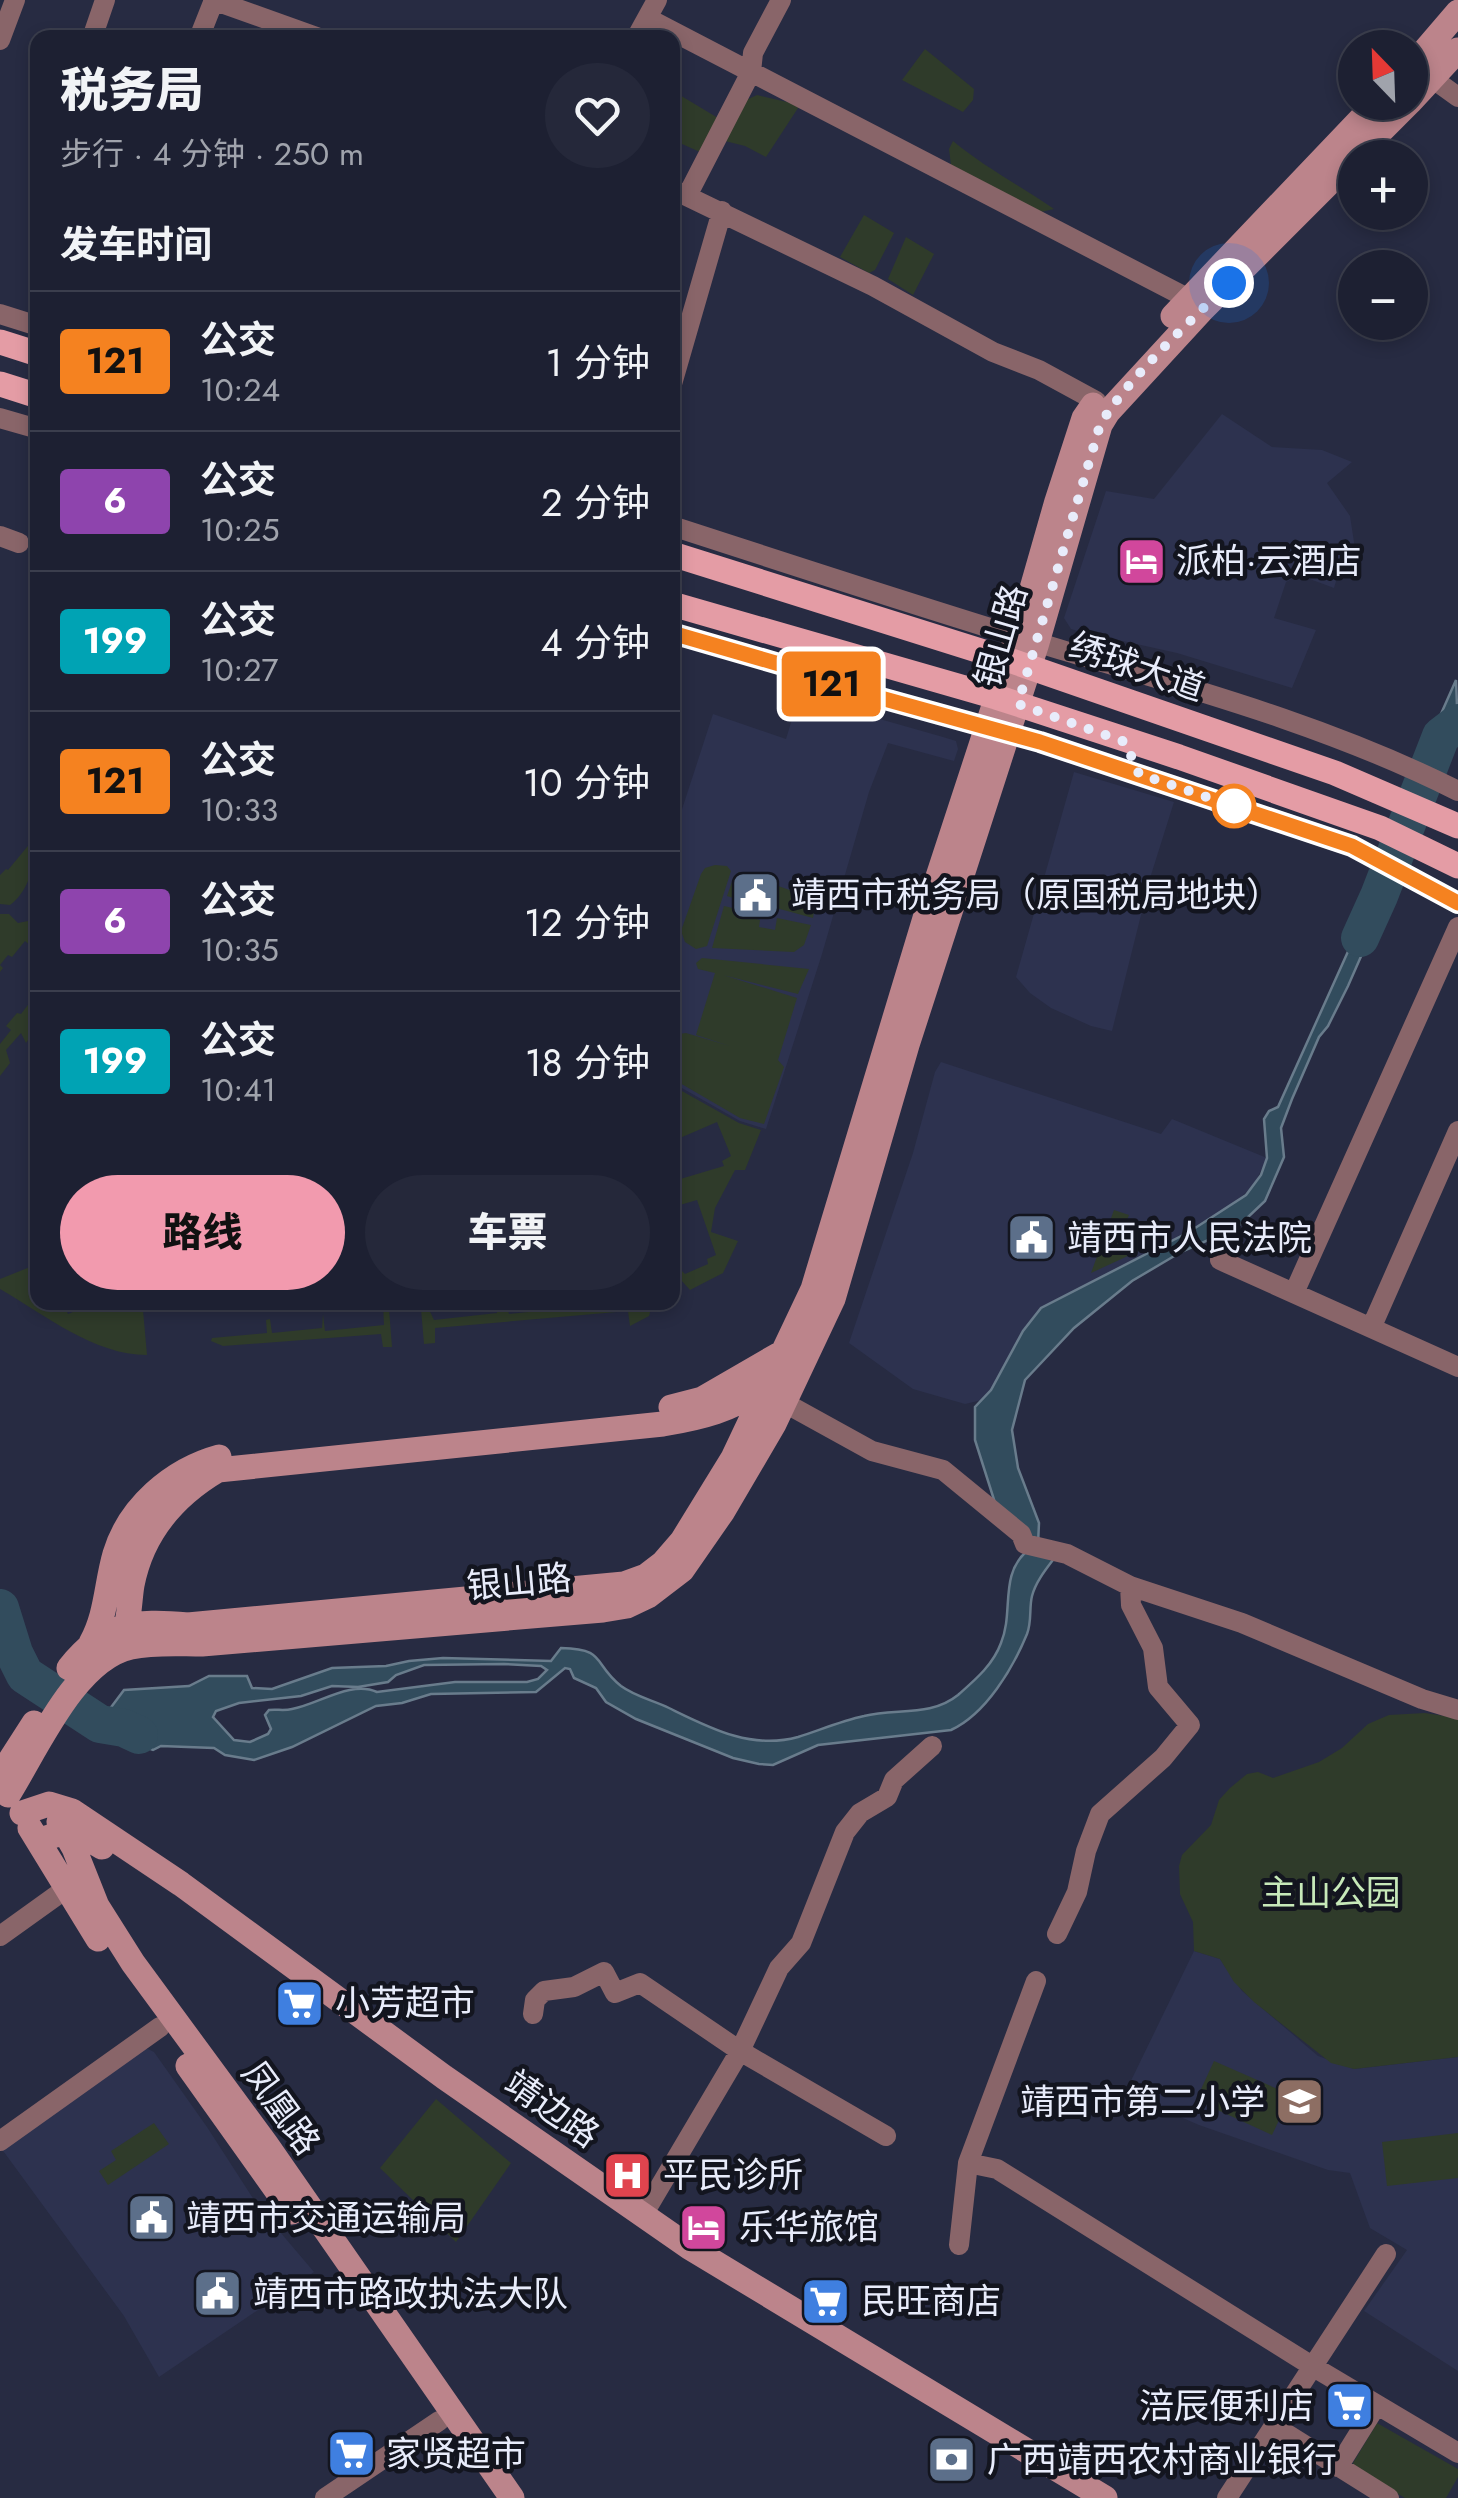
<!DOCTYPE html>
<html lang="zh">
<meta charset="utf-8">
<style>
body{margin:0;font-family:Jost,"Noto Sans SC",sans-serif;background:#25283a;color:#f1f3f6;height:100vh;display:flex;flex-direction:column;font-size:38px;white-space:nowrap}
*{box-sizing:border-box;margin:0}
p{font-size:32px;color:#a0a3ac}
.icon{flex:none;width:55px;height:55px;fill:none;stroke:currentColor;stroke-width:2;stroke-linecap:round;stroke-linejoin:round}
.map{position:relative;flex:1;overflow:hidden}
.side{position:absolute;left:30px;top:30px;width:650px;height:1280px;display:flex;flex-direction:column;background:#1d2032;border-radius:20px;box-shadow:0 5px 15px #0003,0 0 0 2px #3b3e4d}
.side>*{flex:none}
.badge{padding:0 20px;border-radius:8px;font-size:35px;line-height:65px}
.needle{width:65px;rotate:337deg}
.controls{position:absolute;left:1338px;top:30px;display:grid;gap:20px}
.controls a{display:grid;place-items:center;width:90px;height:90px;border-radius:50%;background:#1d2032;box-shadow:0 5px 15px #0003,0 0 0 2px #3b3e4d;font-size:50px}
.you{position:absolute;width:50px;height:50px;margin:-25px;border:8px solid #fff;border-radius:50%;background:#1a73e8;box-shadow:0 0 0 15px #1a73e833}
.map>.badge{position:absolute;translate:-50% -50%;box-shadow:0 0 0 5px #fff}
h2{padding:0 30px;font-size:38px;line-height:90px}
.round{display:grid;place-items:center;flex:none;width:105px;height:105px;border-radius:52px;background:#25283a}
.headline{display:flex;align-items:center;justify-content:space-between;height:170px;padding:0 30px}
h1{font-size:48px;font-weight:800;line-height:75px}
.cta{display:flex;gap:20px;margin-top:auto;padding:20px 30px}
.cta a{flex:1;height:115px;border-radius:60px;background:#f29aae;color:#111;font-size:40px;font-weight:800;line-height:115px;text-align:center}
.cta a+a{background:#25283a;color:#f1f3f6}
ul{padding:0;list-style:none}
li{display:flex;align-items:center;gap:30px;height:140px;padding:0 30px;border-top:2px solid #3b3e4d}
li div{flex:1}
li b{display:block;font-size:38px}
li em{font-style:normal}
li .badge{min-width:110px;font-weight:700;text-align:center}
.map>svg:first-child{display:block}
.built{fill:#2d324f}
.green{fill:#2f3b2a}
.water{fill:#324c5d;stroke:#697c8c;stroke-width:2.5;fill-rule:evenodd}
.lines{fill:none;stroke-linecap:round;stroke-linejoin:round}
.river{stroke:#324c5d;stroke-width:38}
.street{stroke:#896569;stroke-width:20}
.secondary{stroke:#bc848b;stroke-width:25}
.primary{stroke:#e49ca5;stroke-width:25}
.line-casing{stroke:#fff;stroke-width:22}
.line{stroke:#f58220;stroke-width:15}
.walk{stroke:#e8ecfb;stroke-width:10;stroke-dasharray:0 18}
.stop-dot{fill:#fff;stroke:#f58220;stroke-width:5}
.labels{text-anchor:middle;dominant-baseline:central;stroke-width:9;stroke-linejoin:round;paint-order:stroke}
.poi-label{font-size:35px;fill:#e8ecfb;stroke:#13151f;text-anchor:start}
.street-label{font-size:35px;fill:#e8ecfb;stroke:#13151f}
.park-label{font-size:35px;fill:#c7e9b9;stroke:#13151f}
</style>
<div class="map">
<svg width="1458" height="2498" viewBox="0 0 1458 2498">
<rect width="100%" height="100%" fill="#272b42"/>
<!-- built -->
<path class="built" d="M1222 414 1272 447 1322 450 1352 462 1327 483 1350 516 1358 568 1337 578 1334 588 1299 575 1286 582 1274 618 1316 630 1292 688 1177 653 1078 631 1071 629 1064 618 1106 491 1154 499Z
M799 696 943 737 956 741 958 749 954 761 888 743 869 792 822 954 766 1129 740 1121 673 1083V837L713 714 786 739Z
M1074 772 1174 802 1151 875 1112 1031 1091 1026 1051 1008 1030 993 1016 977Z
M941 1062 1161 1134 1172 1119 1267 1158 1254 1185 1230 1207 1170 1243 1041 1308 1024 1331 991 1390 982 1400 965 1404 913 1389 849 1343 913 1153 935 1072Z
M1194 1951 1220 1959 1242 1991 1318 2056 1354 2069 1458 2057V2371L1364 2311 1407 2250 1370 2228 1350 2173 1328 2170 1199 2125 1125 2093Z
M148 2049 154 2052 207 2127 258 2206 314 2272 159 2377 124 2316 1 2148 136 2050Z"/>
<!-- green -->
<path class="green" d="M925 49 974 89 973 100 963 112 902 80Z
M673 91 718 118 700 152 673 140Z
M757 95 800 105 766 157 745 146 725 141 746 100Z
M953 141C984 167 1021 186 1054 209L1041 212 951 165 949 149Z
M864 215 894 233 875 270 869 273 840 257Z
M906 237 934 254 913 295 888 279Z
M37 835C38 857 29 892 10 905L0 904V875L6 869 8 870Z
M715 865 727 866 731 871 707 946 696 949 685 942 681 931 701 874 705 868Z
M739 872 812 898 815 906 813 918 765 905 752 891 733 898 727 896 734 876Z
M724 906 749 912V917L760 920 759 927 775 930 777 918 811 925 804 945 794 952 712 948Z
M0 914H9L18 923 38 919 37 951 25 941 12 957 8 955 0 965 3 968 0 972Z
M702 958 809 969 798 994 723 975 797 998 778 1060 784 1067 764 1124 740 1118 673 1079V1040L679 1034 686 1033 730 1046 696 1035 715 973 698 969 696 963Z
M37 993V1028L26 1043 21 1033 6 1050 10 1063 0 1076V1044L11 1030 6 1026 17 1013 21 1014Z
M673 1086 739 1123 761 1130 745 1170H735L715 1208 711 1232 738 1241 723 1273 690 1290 681 1280 673 1282V1275L682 1271 685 1274 708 1264 707 1259 716 1255 697 1200 673 1207V1187L679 1184 677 1180 724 1166 722 1161 731 1156 717 1122 673 1141 677 1152 674 1153C669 1131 672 1107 673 1086Z
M1114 1210 1129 1215 1127 1220 1160 1237 1156 1243 1091 1273Z
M30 1267 37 1289 38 1302 45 1306 55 1303 57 1307 64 1305 68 1314 95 1303H194L143 1310 147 1355C94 1355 45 1315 0 1289V1279Z
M383 1303H400V1308L389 1309 392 1347H383L381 1334 223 1346 211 1341 212 1338 267 1333 266 1320 270 1319 272 1333 322 1328 323 1314 325 1331 384 1325Z
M410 1303H426L434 1320 497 1313 496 1303H506L509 1314 557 1309V1303H567L568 1311 617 1306 618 1303H636L638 1307 648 1303 652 1305 649 1316 630 1326 628 1311 435 1328V1343L424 1344 421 1309 411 1310Z
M1425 1713 1458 1718V2057L1354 2069 1331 2063 1254 2002 1234 1982 1220 1959 1194 1951 1193 1922 1180 1894 1179 1866 1182 1855 1211 1825 1219 1800 1230 1788 1247 1774 1258 1772 1273 1778 1319 1762 1342 1748 1368 1724 1389 1715Z
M1214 2061 1291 2095 1272 2135 1196 2100Z
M436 2099 511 2163 456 2242 380 2168Z
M154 2123 169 2144 108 2185 99 2171 116 2160 111 2151Z
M1458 2133V2178L1387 2186 1382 2142Z
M1377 2423 1458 2469V2477L1446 2498H1405L1354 2468 1353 2463Z"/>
<!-- water -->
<path class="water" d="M1456 680 1458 733 1448 746 1450 756 1431 747 1429 741Z
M1378 892 1388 895 1348 986 1328 1026 1319 1037 1292 1099 1281 1128 1284 1157 1265 1201 1228 1236 1215 1237 1181 1252 1132 1281 1074 1328 1025 1380 1012 1430 1018 1468 1039 1523 1038 1544 996 1506 975 1440V1407L991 1390 1023 1331 1041 1308 1189 1232 1246 1195 1261 1175 1267 1158 1264 1119 1269 1111 1278 1107 1373 896Z
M1027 1551 1056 1556C1047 1568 1036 1581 1032 1596 1029 1608 1032 1621 1027 1634 1013 1668 986 1714 951 1730L818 1745 773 1765 759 1764 733 1758 636 1719 606 1702 596 1688 574 1678 570 1669 565 1668 536 1692 431 1694 402 1703 376 1706 292 1747 254 1760 225 1755 214 1748 161 1746 153 1750 80 1723 106 1714 124 1690 189 1686 209 1676H247L252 1688 272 1689 332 1668 386 1666 409 1661 443 1658 551 1661 561 1648C607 1649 592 1663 621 1686 636 1697 653 1700 669 1708 710 1728 751 1750 798 1737 820 1730 841 1721 864 1716 896 1708 931 1717 958 1695 975 1680 993 1665 1001 1643 1014 1612 999 1575 1027 1551ZM504 1664 541 1666 547 1670 538 1679 527 1682H455L377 1692C351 1680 319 1704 292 1709 284 1711 277 1709 269 1710L265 1715 271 1729 268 1734 250 1742 234 1740 213 1717 216 1711 239 1703 301 1696 332 1686 358 1687 388 1682 396 1675 424 1665Z
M0 1594 11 1612 17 1650 31 1670 42 1672 30 1690 17 1689 16 1676 0 1652Z"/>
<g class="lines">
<!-- river -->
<path class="river" d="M1360 938 1379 896 1441 736 1458 723
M0 1608 14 1653 25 1675 100 1724 124 1728 139 1735"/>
<!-- street -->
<path class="street" d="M213 0 319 38
M647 18 1189 299
M92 38 105 0
M199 38 214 0
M636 38 657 0
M0 40 15 0
M1433 79 1458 97
M672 189 873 286 993 352 1039 370 1096 401
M687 196 751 72 753 53 781 0
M0 314 38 326
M672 384 722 211
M0 418 38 429
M672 526C805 569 938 613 1072 653 1203 692 1335 729 1458 791
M0 536 19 543
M672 633 787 666 816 680 1040 742 1352 846 1458 903
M1220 1260 1458 1367
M1294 1293 1458 927
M1372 1326 1458 1131
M785 1403 872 1451 943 1470 1021 1534 1025 1544 1067 1554 1130 1586 1242 1623 1422 1699 1458 1710
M1057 1934 1077 1892 1086 1851 1100 1814 1163 1758 1190 1725 1158 1687 1153 1648 1131 1605 1130 1586
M0 1936 67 1888
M533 2014 535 2000 544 1991 574 1987 604 1972 615 1993 640 1983 740 2051 886 2136
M0 2141 160 2027
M968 2163 997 2169 1312 2366 1458 2453
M643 2215 740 2051 779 1968 801 1943 845 1832 860 1813 887 1797 894 1780 932 1746
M959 2245 968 2163 1036 1981
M1274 2426 1389 2498
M1338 2467 1376 2406
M325 2498 439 2421
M1227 2498 1386 2254"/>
<!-- secondary -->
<path class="secondary" d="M1410 68 1458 12
M1410 102 1458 50
M1173 316 1377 102
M671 1407 702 1399 778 1355
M121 1638C130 1623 129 1603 132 1585 142 1533 174 1496 218 1470L663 1424C699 1418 734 1410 763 1387
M91 1643C107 1614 106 1585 115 1554 129 1507 172 1470 219 1457
M69 1668C105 1623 134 1620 188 1625L624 1584 646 1576 663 1563 682 1541 733 1458 813 1289 932 895 1029 599 1057 501 1084 418 1093 405
M0 1776 34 1723
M8 1795C37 1749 75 1659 131 1647 154 1642 179 1644 202 1644L603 1610 627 1606 648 1596 682 1570 723 1511 774 1424 833 1299 907 1045 1036 646 1100 425 1108 412 1201 311 1410 102
M22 1813 49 1804 72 1811 181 1884 444 2077 689 2247 1105 2498
M59 1822 74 1848 97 1906 133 1963 266 2144 512 2498
M30 1828 98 1939
M38 1841C69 1829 72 1830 102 1847
M188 2066 292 2212"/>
<!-- primary -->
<path class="primary" d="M0 342 38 354
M0 384 38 396
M672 554 1009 660 1335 773 1458 826
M672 604 996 697 1179 757 1380 828 1458 866"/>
</g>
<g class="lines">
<defs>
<path id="line" d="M672 633 786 666 816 680 1040 742 1352 846 1458 903"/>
</defs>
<!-- line casing -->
<use href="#line" class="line-casing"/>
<!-- line -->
<use href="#line" class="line"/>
<!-- walk -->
<path class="walk" d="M1229 283C1190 322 1127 379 1100 425L1018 704 1125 742 1139 774 1245 810 1234 806"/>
</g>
<!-- icons -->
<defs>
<symbol id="hotel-square" viewBox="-11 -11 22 22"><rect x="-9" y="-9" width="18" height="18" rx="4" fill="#d1479c" stroke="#13151f"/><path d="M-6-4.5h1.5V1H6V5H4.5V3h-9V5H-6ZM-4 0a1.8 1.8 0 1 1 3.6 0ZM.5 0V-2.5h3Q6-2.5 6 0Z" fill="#fff"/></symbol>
<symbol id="civic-square" viewBox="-11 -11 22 22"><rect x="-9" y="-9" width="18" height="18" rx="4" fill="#5c6f8a" stroke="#13151f"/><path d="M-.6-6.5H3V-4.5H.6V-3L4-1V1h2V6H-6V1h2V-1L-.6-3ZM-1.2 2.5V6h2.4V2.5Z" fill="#fff"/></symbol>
<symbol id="supermarket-square" viewBox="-11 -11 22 22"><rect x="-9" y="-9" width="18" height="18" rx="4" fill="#3f7fe0" stroke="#13151f"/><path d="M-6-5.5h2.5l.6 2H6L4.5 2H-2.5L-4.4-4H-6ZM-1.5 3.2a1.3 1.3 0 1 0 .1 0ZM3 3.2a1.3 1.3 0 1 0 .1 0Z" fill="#fff"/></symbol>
<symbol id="school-square" viewBox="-11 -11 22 22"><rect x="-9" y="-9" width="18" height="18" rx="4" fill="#8d6e63" stroke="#13151f"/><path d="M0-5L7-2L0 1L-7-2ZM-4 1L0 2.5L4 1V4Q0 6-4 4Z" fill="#fff"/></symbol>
<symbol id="hospital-square" viewBox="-11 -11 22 22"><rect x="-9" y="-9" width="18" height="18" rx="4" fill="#e0444e" stroke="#13151f"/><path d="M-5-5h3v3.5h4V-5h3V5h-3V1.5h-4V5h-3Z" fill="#fff"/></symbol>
<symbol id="bank-square" viewBox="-11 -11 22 22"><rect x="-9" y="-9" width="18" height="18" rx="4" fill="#5c6f8a" stroke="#13151f"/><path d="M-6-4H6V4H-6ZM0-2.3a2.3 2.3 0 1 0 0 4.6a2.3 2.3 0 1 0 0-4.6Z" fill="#fff"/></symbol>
</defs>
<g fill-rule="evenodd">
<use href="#hotel-square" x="1114" y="534" width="55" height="55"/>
<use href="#civic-square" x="728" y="868" width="55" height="55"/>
<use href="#civic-square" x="1004" y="1210" width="55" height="55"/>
<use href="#supermarket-square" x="272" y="1976" width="55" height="55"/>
<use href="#school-square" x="1272" y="2074" width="55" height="55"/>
<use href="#hospital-square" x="600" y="2148" width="55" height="55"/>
<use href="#civic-square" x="124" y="2190" width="55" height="55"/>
<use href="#hotel-square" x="676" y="2200" width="55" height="55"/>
<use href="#civic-square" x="190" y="2266" width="55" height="55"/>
<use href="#supermarket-square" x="798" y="2274" width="55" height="55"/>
<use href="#supermarket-square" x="1322" y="2378" width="55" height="55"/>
<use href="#supermarket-square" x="324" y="2426" width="55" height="55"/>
<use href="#bank-square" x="924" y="2432" width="55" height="55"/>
</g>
<!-- markers -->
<circle class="stop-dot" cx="1234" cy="806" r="20"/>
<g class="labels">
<!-- poi labels -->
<g class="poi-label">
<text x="1176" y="561">派柏·云酒店</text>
<text x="791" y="895">靖西市税务局（原国税局地块）</text>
<text x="1067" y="1238">靖西市人民法院</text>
<text x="335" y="2003">小芳超市</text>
<text x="1265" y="2102" text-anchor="end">靖西市第二小学</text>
<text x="663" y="2175">平民诊所</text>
<text x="186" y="2218">靖西市交通运输局</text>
<text x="739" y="2227">乐华旅馆</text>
<text x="253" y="2294">靖西市路政执法大队</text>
<text x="861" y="2301">民旺商店</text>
<text x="1314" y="2406" text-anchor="end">涪辰便利店</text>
<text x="386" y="2454">家贤超市</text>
<text x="987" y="2460">广西靖西农村商业银行</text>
</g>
<!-- street labels -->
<g class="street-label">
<text transform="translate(1001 636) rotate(-74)">银山路</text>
<text transform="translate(1137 667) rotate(19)">绣球大道</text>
<text transform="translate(519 1582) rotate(-5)">银山路</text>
<text transform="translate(281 2108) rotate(54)">凤凰路</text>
<text transform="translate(552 2109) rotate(35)">靖边路</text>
</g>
<!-- park labels -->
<g class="park-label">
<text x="1331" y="1893">主山公园</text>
</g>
</g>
</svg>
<div class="controls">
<a><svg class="needle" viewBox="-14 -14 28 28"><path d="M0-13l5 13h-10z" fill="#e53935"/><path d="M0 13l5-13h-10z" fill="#a0a3ac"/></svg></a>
<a>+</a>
<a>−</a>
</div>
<div class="you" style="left:1229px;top:283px"></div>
<b class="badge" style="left:831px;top:684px;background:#f58220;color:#111">121</b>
<section class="side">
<div class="headline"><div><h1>税务局</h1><p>步行 · 4 分钟 · 250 m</p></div><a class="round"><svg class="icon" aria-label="heart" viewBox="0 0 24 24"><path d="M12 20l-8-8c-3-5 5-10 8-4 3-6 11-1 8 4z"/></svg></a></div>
<h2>发车时间</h2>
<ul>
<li><span class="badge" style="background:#f58220;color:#111">121</span><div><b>公交</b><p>10:24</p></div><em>1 分钟</em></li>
<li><span class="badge" style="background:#8e44ad;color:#fff">6</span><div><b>公交</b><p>10:25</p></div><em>2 分钟</em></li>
<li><span class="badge" style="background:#00a3b4;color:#fff">199</span><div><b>公交</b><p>10:27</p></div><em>4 分钟</em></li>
<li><span class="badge" style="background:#f58220;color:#111">121</span><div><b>公交</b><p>10:33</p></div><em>10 分钟</em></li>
<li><span class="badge" style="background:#8e44ad;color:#fff">6</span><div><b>公交</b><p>10:35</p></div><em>12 分钟</em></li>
<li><span class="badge" style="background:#00a3b4;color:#fff">199</span><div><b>公交</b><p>10:41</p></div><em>18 分钟</em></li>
</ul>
<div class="cta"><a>路线</a><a>车票</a></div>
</section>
</div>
